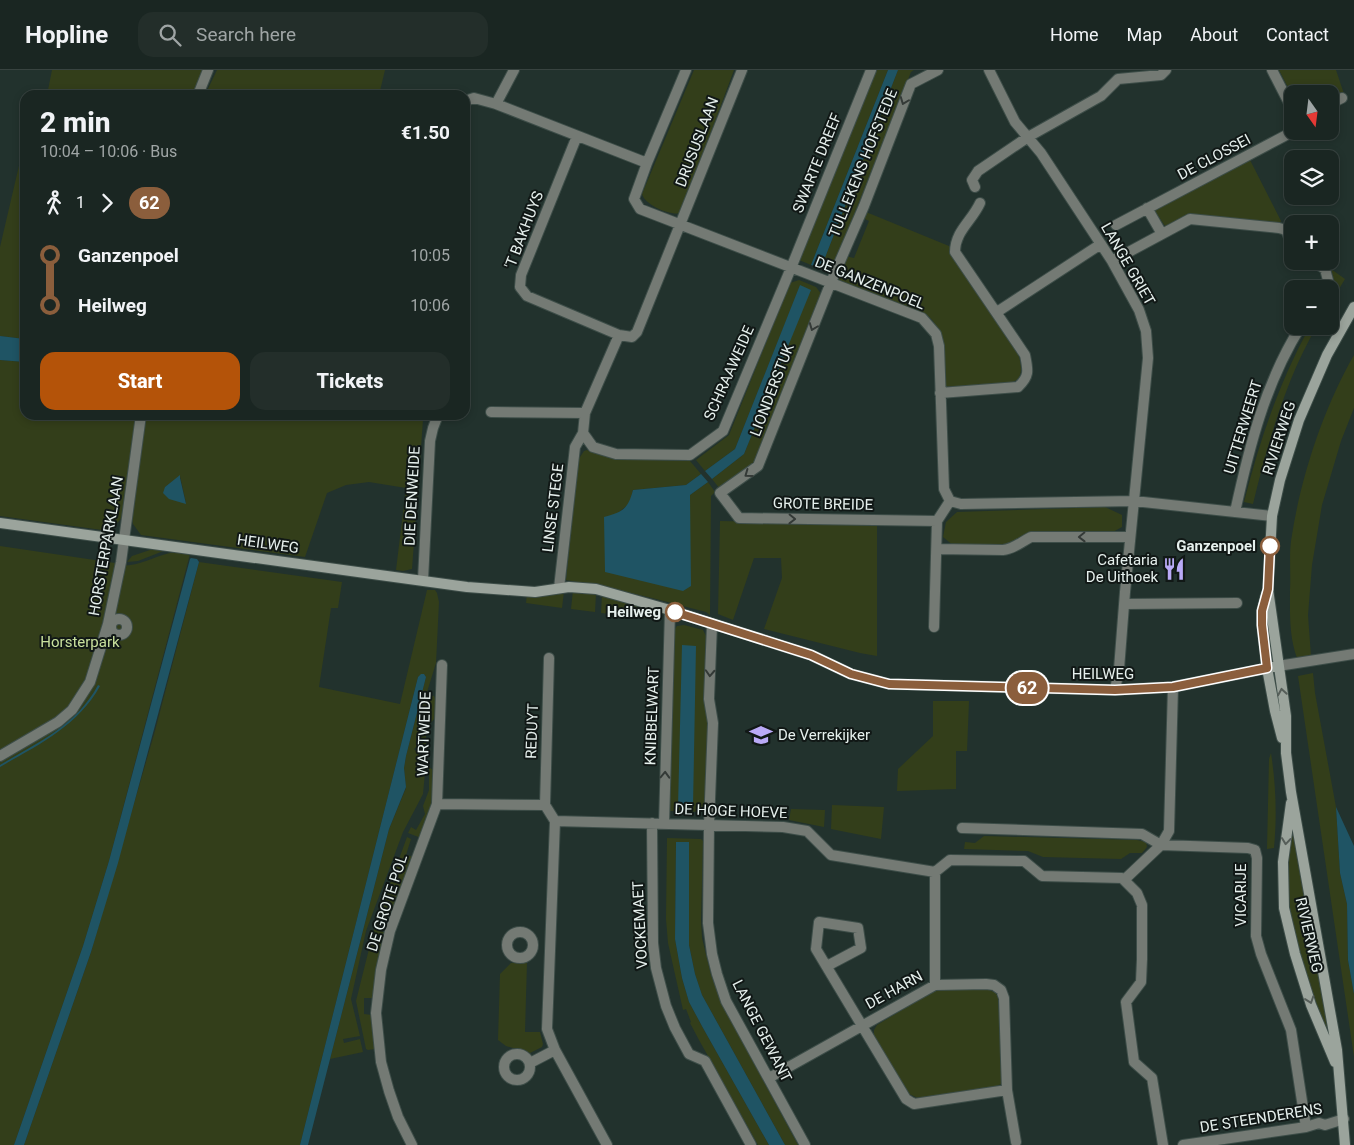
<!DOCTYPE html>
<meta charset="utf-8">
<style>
body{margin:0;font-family:Roboto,sans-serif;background:#232e2a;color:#f1f3f6;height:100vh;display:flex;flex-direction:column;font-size:19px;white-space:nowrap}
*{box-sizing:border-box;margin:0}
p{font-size:16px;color:#9fa5a5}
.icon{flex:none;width:28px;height:28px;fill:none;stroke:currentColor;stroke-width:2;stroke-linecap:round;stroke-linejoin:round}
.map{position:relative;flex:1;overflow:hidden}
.drawer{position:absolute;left:20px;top:20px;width:450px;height:330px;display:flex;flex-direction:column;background:#1a2622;border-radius:15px;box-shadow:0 2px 8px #0003,0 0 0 1px #384340}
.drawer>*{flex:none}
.badge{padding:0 10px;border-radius:16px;font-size:18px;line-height:32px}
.needle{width:32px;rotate:166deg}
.tools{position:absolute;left:1284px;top:15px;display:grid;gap:10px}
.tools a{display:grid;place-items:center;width:55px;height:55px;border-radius:10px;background:#1a2622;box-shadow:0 2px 8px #0003,0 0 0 1px #384340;font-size:25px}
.map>.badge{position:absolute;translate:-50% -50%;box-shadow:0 0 0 2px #fff}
.legs{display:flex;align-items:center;gap:8px;height:55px;padding:0 20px;font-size:16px}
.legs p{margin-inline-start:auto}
.headline{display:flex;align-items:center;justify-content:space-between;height:85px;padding:0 20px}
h1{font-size:28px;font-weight:800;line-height:38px}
.button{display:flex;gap:10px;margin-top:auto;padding:10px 20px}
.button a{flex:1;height:58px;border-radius:15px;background:#b45309;color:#fff;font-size:20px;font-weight:800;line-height:58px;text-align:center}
.button a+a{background:#232e2a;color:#f1f3f6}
ul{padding:0 20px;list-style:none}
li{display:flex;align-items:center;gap:18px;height:50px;font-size:19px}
li i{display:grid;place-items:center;width:8px;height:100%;margin:0 6px;background:currentColor}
li i::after{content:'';width:12px;height:12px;margin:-6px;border:4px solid;border-radius:50%;background:#1a2622}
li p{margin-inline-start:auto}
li:first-child i{background:linear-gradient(#0000 50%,currentColor 0)}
li:last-child i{background:linear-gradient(currentColor 50%,#0000 0)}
header{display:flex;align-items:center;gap:30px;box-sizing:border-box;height:70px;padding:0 25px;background:#1a2622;border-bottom:1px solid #384340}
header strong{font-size:24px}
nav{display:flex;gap:28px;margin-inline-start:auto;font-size:18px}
.search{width:350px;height:45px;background:#232e2a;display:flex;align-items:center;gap:12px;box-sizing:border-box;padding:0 18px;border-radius:15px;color:#9fa5a5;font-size:19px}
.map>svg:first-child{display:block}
.green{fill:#333e1a;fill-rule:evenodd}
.water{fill:#1f5464}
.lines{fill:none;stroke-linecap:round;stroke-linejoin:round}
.street-casing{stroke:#3d4d48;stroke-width:12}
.secondary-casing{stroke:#3d4d48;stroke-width:12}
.street{stroke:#747a74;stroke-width:10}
.secondary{stroke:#9ba49c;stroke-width:10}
.oneway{stroke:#343a37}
.oneway2{stroke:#565e59}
.line-1-casing{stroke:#fff;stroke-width:11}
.line-1{stroke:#8b5e3c;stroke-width:8}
.stop-1-dot{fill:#fff;stroke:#8b5e3c;stroke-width:2.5}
.labels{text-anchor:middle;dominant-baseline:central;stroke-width:4;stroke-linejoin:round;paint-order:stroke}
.street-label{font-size:15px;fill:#e6f0ed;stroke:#111816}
.stop-label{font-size:15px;font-weight:bold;fill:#e6f0ed;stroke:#111816;text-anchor:end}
.poi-label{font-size:15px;fill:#e6f0ed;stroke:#111816;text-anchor:end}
.park-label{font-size:15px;fill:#c8e09d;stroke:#111816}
</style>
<header>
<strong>Hopline</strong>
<div class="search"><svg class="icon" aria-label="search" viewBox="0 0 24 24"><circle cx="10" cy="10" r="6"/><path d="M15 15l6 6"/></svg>Search here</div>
<nav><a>Home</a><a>Map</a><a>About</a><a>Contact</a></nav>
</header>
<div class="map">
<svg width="1354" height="1075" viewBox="0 0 1354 1075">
<rect width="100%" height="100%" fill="#22322d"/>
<!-- green -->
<path class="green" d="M52 0H204L193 25H47Z
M217 0H385L379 25H205Z
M694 0H734L681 143C670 146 645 135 642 124Z
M875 0H888L811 195 799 190Z
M898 0H914L911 2 831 202 821 198Z
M1279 0H1336L1344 24 1330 30V24H1292V25Z
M25 70V269L0 266V177Z
M1250 90 1281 151 1280 153 1189 145 1165 156 1154 140Z
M866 142 949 176 1015 275C1020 288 1028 310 1009 313L943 317C942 292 948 258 924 243L840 211 837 208 845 186 854 188 869 151 863 148Z
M1331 199 1345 209 1330 234V223L1335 215Z
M799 210 816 217 822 225 754 393 720 419 712 409 744 384 810 220 800 216 735 379 705 401 696 390 729 365 790 213Z
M1310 256H1317C1286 308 1267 376 1253 434L1244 432C1260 369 1279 313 1310 256Z
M1354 285V338L1341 371 1322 435 1312 495 1308 545 1311 586 1297 588C1289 566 1290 544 1290 520 1291 504 1289 487 1291 471 1300 409 1323 339 1354 285Z
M0 290 25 292V345H139L123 444C119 455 113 456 102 460L0 446Z
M146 345H427L423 350 412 499 403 501 396 500 406 418 369 412 346 415 327 423 305 487 141 465 133 454 131 443ZM180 406 186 433 165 417Z
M587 380 613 389 690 391 701 404 686 415 633 420 630 433 618 443 605 502 690 425 708 412 715 422 711 426 710 545 706 542C660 530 613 517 566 510L578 390 584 381Z
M1105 437 1122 445V457L1111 463 1025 465 1011 476H954L943 467 946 452 957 442Z
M720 451 877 455V586L860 583 764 559 782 508 781 488H754L733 550 718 544Z
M0 476 115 493V495C137 498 149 488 170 483 177 482 184 483 190 484L109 791 83 876 14 1075H0Z
M150 480H166L138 491 127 492 132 486Z
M199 492 342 512 338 538H331L319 617 400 634 427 520H435L437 523 439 532 436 593 427 622 428 625 434 626 436 631 435 648 426 658V684L419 675 414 679 426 692 423 724 403 762 366 861 351 929 360 966 343 969 344 973 360 969 363 982 330 989 389 759 406 718 404 698 406 686 426 607 424 604 418 607 300 1075H24L91 882 155 661Z
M573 520 596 524 595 542 571 539Z
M564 521 562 538 526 533 527 524Z
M602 524 648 536 647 548 601 543Z
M684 555 703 560 706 566 704 629 708 650 705 742 669 741 674 560 677 556Z
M1313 603 1315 623 1336 737 1340 803 1347 834 1348 890 1354 924V987L1298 606Z
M933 631H969L967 681H956V719L897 721 898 699 933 666Z
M1271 683C1276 716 1277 746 1274 778L1267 779 1269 689Z
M429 697 434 701 433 732 421 768 408 763 411 757 416 760 425 744 423 736 429 720Z
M1292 732 1336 982 1313 934 1286 837V793Z
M832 735 884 737 881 769 831 759Z
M791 739 825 740 824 757 789 750Z
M984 766 1137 770 1146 772 1147 777 1142 783H1130L1121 789 1043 787 1028 781 964 779 965 772 975 773Z
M407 767 411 769 406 785 414 787 393 844 385 841 380 857 375 855Z
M667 768 701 769 703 771 701 850 702 868 711 905 722 934 798 1075H785L702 925 695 904 689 875V773L676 772 675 869 682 908 689 932 703 958 769 1075H758L699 970 690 953 691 952 686 939 683 940 668 873 666 849Z
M374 859 387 863 373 928H364V944L372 945 375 979 368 980 366 979 356 931Z
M527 892 525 962H540L543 974 542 977 530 983 506 976 498 970 500 904 511 893Z
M937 919H987L996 923 998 928 1003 1009 1001 1014 994 1017 918 1028 907 1023 874 966V960L877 955Z"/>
<!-- water -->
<path class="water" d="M888 0H898L821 198 811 195Z
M800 215 811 220 744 384 712 409 705 401 735 379Z
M0 266 25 269V292L0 290Z
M701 404 708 412 690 425 691 516 683 521 605 502 604 447C623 442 628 439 633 420L686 415Z
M180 405V408L186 434 169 429 163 423 165 417Z
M191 488 197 489 199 492 118 793 91 882 24 1075H14L83 876 109 791 190 489Z
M682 575 696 576 693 737H678Z
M421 604H424L426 607 406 686 404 698 406 717 389 759 308 1075H300L418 607Z
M98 615 100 616C78 656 38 675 0 697V695C37 673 77 655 98 615Z
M1336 737 1354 776V924L1348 890 1347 834 1340 803Z
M676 772H689V875L695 904 702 925 785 1075H769L703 958 689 932 682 908 675 869Z"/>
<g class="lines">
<defs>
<path id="street" d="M742 0 637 262 632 267 619 265 585 343 583 363 593 377 616 384 690 385 723 361 791 198 871 0
M989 0 1015 52 1041 83 1112 191 1139 240 1146 261 1148 288 1125 522 1119 599 1115 620
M1272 0 1292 39
M198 25 208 0
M465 31 474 28 496 34 647 93 634 129 640 139 922 248 936 264 939 276 944 419 950 431 961 434 1134 431 1272 446
M496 34 514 0
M1330 34 1342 28
M577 66 521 205 520 217 527 226 619 265
M647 93 686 0
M975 117 972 110 978 101 1028 67 1101 26 1118 9 1161 5 1166 0
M1147 138 1162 164
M1116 155 1294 61
M1112 191 1190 149 1279 158 1286 160 1292 175
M1312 191 1325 199 1329 214 1325 219
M997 242 1101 174
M940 323 1018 317C1030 306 1028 300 1025 285L955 182C955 161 972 151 980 133
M491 342 585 343
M1235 442C1249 378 1265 313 1301 256
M937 451 739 448 720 423 758 396 831 212 864 136 911 14 938 0
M937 479 1003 480C1014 479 1021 472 1031 467H1130
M423 510 430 371 433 358 438 345
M559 518 575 377 583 363
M1125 534 1237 533
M111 557a8 8 0 1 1 16 0a8 8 0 1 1-16 0Z
M712 555 709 629 713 653 709 755 708 853 712 884 717 904 726 931 805 1075
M934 557 937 451 950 431
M1278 596 1354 584
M1173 617 1169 761 1161 775 1248 778 1255 780 1257 788 1256 866 1261 884 1291 960 1306 1057
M0 686 58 652 72 640 90 612 108 554 121 492 141 345
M437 734 545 735
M545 735 555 751 547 959 555 980 607 1075
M545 735 549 588
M555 751 783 757 807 761 831 785 935 802 950 790 1024 791 1042 806 1122 808 1137 823 1142 835V889L1141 912 1126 932 1134 992 1152 1008 1163 1075
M652 753 653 873 656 898 666 936 675 958 689 984 705 991 751 1075
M664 754 670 540
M962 758 1142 764 1161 775 1124 810
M935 802V915
M507 875a13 13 0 1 1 26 0a13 13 0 1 1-26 0Z
M827 896 861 878 858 858 819 852 816 879 906 1029 914 1034 1007 1020
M504 997a13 13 0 1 1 26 0a13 13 0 1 1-26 0Z
M530 993 555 980
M769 1008 935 915 986 914 994 915 1001 920 1004 928 1007 1020 1016 1072
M412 1075 398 1047 389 1021 381 992 376 943 381 900 390 861 437 734 442 595
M1183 1075 1306 1057 1319 1053 1325 1055 1344 1049"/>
<path id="secondary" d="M0 453 467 517 535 522 569 517 596 519 670 540 811 585 851 604 889 614 1115 620 1173 617 1278 596
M1266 525 1262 541V555L1267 598 1275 641 1282 668
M1291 733 1283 792 1284 838 1295 884 1311 935 1335 992
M1345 1075 1337 980 1291 722 1286 683V646L1268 519 1272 446 1280 410 1299 350 1327 285 1354 237"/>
</defs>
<!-- street casing -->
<use href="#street" class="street-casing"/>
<!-- secondary casing -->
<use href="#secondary" class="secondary-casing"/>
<!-- street -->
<use href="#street" class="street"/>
<!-- secondary -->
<use href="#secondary" class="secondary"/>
</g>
<!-- one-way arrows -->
<defs><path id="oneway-chevron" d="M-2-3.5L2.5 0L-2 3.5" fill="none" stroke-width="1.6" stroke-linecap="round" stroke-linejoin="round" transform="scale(1.25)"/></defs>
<g class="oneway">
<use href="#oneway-chevron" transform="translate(904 31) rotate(111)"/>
<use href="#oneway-chevron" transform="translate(813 257) rotate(111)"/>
<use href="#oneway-chevron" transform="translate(748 404) rotate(144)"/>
<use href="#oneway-chevron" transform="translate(792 449) rotate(1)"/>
<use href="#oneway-chevron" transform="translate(1082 467) rotate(179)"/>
<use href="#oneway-chevron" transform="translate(710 603) rotate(93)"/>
<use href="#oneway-chevron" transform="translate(665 705) rotate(-88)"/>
</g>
<g class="oneway2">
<use href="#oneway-chevron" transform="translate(1282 622) rotate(-99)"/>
<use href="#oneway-chevron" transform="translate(1286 771) rotate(96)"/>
<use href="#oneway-chevron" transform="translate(1310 930) rotate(71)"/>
</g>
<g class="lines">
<defs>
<path id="line-1" d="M675 542 811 585 851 604 889 614 1115 620 1173 617 1267 598 1262 555V541L1268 519 1270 476"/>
</defs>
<!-- line-1 casing -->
<use href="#line-1" class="line-1-casing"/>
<!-- line-1 -->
<use href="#line-1" class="line-1"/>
</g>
<!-- icons -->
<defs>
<symbol id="restaurant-bare" viewBox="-9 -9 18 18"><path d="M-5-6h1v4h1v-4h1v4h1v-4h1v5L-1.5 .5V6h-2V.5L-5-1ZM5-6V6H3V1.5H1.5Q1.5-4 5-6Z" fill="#baaaf7" stroke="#111816" stroke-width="2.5" paint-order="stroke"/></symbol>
<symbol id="school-bare" viewBox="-9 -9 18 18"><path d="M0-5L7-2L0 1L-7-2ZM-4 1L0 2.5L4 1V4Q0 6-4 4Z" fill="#baaaf7" stroke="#111816" stroke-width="2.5" paint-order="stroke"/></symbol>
</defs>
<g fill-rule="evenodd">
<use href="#restaurant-bare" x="1158" y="483" width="32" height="32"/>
<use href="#school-bare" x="745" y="649" width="32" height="32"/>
</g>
<!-- markers -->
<g class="stop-1-dot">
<circle cx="1270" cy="476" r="9"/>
<circle cx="675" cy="542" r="9"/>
</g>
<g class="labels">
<!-- street labels -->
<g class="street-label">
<text transform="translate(697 72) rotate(-69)">DRUSUSLAAN</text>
<text transform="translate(1214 87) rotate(-28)">DE CLOSSEI</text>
<text transform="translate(817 93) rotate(-68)">SWARTE DREEF</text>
<text transform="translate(863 93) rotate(-68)">TULLEKENS HOFSTEDE</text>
<text transform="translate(524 160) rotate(-69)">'T BAKHUYS</text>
<text transform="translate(1128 194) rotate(60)">LANGE GRIET</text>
<text transform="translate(870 213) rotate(22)">DE GANZENPOEL</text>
<text transform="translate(729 303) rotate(-66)">SCHRAAWEIDE</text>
<text transform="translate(772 320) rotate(-69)">LIONDERSTUK</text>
<text transform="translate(1243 357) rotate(-73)">UITTERWEERT</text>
<text transform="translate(1279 368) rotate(-72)">RIVIERWEG</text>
<text transform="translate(412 426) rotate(-87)">DIE DENWEIDE</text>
<text transform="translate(823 434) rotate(1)">GROTE BREIDE</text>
<text transform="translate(553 438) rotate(-83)">LINSE STEGE</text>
<text transform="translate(268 474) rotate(8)">HEILWEG</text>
<text transform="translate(106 476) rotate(-80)">HORSTERPARKLAAN</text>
<text x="1103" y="604">HEILWEG</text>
<text transform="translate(652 646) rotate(-88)">KNIBBELWART</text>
<text transform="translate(532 661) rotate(-88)">REDUYT</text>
<text transform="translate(424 664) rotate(-88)">WARTWEIDE</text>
<text transform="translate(731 741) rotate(2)">DE HOGE HOEVE</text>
<text transform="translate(1241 825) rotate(-90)">VICARIJE</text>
<text transform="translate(387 833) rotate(-72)">DE GROTE POL</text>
<text transform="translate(640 855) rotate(-93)">VOCKEMAET</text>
<text transform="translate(1309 865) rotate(77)">RIVIERWEG</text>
<text transform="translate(894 920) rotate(-29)">DE HARN</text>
<text transform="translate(762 961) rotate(63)">LANGE GEWANT</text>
<text transform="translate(1261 1048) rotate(-9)">DE STEENDERENS</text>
</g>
<!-- stop labels -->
<g class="stop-label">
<text x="1256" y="476">Ganzenpoel</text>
<text x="661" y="542">Heilweg</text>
</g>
<!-- poi labels -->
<g class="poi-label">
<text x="1158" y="490">Cafetaria<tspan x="1158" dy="17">De Uithoek</tspan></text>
<text x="778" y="665" text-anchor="start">De Verrekijker</text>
</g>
<!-- park labels -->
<g class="park-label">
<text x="80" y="572">Horsterpark</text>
</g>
</g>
</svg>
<div class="tools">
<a><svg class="needle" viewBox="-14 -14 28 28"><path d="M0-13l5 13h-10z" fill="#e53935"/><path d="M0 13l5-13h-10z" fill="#9fa5a5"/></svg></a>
<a><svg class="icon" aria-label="layers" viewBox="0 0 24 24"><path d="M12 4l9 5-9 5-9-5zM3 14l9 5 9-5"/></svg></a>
<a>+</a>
<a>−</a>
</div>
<b class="badge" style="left:1027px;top:618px;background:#8b5e3c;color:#fff">62</b>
<section class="drawer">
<div class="headline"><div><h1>2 min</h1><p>10:04 – 10:06 · Bus</p></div><b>€1.50</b></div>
<div class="legs"><svg class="icon" aria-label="walk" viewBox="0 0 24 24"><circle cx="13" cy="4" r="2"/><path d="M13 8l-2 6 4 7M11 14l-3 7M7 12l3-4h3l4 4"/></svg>1<svg class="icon" aria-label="forward" viewBox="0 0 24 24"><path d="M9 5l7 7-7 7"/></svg><b class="badge" style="background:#8b5e3c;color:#fff">62</b></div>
<ul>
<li><i style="color:#8b5e3c"></i><b>Ganzenpoel</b><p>10:05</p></li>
<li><i style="color:#8b5e3c"></i><b>Heilweg</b><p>10:06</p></li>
</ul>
<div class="button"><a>Start</a><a>Tickets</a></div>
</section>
</div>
